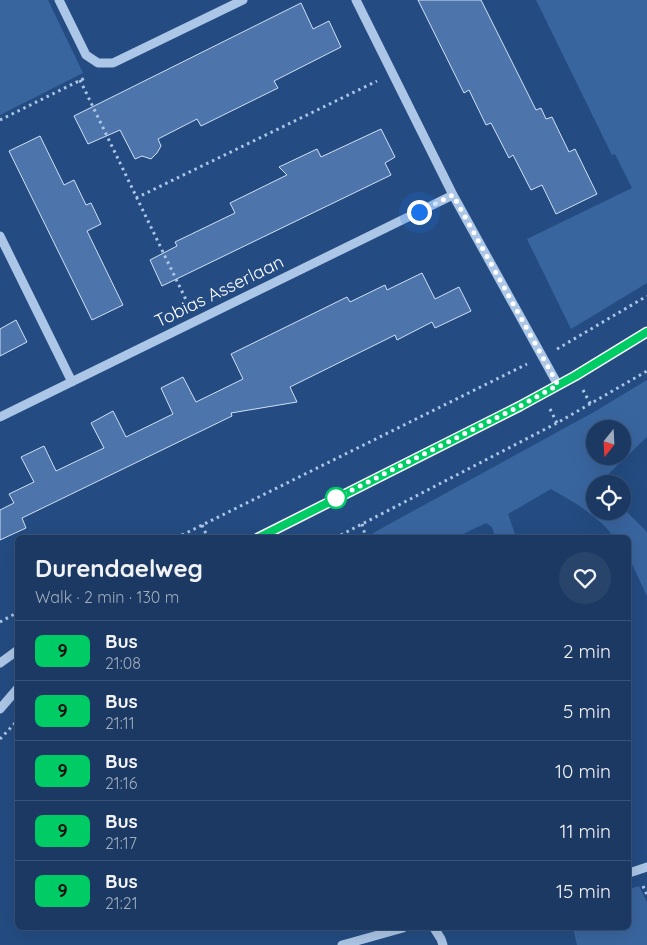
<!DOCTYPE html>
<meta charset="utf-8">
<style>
body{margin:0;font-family:Quicksand,sans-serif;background:#28446b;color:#f1f3f6;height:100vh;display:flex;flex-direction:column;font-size:19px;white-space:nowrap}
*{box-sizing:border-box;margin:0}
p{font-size:16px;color:#a0acbe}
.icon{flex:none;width:28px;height:28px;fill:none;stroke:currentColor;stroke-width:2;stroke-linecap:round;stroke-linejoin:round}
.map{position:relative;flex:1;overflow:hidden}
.details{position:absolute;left:15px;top:535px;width:616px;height:395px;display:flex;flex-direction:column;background:#1b3962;border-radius:8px;box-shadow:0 5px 20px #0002,0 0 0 1px #395377}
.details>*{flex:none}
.badge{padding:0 10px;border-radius:8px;font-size:18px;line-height:32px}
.needle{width:32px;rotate:198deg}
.controls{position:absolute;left:586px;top:420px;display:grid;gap:10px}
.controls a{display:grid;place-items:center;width:45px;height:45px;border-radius:50%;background:#1b3962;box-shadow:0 5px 20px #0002,0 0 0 1px #395377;font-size:25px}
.you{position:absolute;width:25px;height:25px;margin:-12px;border:4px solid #fff;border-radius:50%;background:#1a73e8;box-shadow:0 0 0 8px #1a73e833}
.map>.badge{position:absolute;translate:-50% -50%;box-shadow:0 0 0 2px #fff}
.round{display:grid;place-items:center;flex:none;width:52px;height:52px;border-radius:26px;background:#28446b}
.head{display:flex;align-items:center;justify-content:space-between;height:85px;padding:0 20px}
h1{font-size:24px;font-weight:700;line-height:38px}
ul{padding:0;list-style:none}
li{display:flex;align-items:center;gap:15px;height:60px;padding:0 20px;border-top:1px solid #395377}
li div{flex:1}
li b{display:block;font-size:19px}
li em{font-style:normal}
li .badge{min-width:55px;font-weight:700;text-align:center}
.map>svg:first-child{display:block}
.green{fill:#39659f;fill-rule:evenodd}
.building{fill:#4d75ab;stroke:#d0e0f6}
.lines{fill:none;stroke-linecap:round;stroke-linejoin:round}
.path{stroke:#acc6e7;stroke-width:3;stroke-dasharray:2.5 4;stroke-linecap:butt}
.minor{stroke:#acc6e7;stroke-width:9}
.line-casing{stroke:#fff;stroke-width:11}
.line{stroke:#0c6;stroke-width:8}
.walk{stroke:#fff;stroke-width:5;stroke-dasharray:0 9}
.stop-dot{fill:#fff;stroke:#0c6;stroke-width:2.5}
.labels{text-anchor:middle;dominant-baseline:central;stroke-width:4.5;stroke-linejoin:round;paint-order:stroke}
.street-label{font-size:18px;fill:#fff;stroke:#244c82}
</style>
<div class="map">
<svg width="647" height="945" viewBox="0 0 647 945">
<rect width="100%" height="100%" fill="#244c82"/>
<!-- green -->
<path class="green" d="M0 0H48L83 73 0 115Z
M536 0H647V283L571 329 527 239 632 188 615 154 612 155Z
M647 380V437L598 484H595V511H622L623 508 645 530 647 533V596L629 558V538L614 537C598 516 574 502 551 489L508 514 516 537H495L492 527 486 523 457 537H374L373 533 594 412ZM595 429H622V456H595Z
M639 886 647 902V945H577L573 928H629V889Z"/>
<!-- building -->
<path class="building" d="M418 0H481L536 110 541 108 546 119 552 117 569 152 575 149 597 194 556 214 542 185 531 190 513 155 509 158 491 123 486 125 469 90 464 93Z
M301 3 313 29 329 21 341 47 274 81 278 88 201 126 197 119 158 139 161 146 157 153 151 159 142 156 135 159 120 130 88 144 74 116Z
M381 129 395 157 385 163 391 175 162 286 150 260 177 246 175 242 235 213 230 203 287 175 279 167 317 149 321 157Z
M40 136 64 185 74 180 86 205 91 203 101 224 87 231 123 305 92 320 9 151Z
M422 273 435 299 459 287 471 311 435 328 432 322 397 340 395 335 290 387 297 402 231 413 232 416 22 518 26 528 0 540V510L14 503 9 494 34 482 21 457 44 446 56 471 104 448 91 423 113 411 126 437 173 414 161 388 183 377 196 402 243 379 231 354 347 297 350 302 385 285 387 290Z
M16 320 27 342 0 356V329Z"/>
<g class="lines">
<!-- path -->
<path class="path" d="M80 80 189 306
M0 120 87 77
M136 198 377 81
M557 349 647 296
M583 390 591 405
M550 409 557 423
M362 524 366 538
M202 525 208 538
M176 538 527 364
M335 538 557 423 647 371
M0 622 18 612
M0 739 18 720
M643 886 647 895"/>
<!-- minor -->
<path class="minor" d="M59 0 86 55 98 63H113L243 0
M356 0 453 195 558 385
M0 236 72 382
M0 417 453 195
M258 538 520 406 575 376 647 332
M0 663 18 650
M0 709 18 688
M629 873 647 867
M434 928 441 939 443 945
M342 945 403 928"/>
</g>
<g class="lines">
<defs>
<path id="line" d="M258 538 520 406 575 376 647 332"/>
</defs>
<!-- line casing -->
<use href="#line" class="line-casing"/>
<!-- line -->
<use href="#line" class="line"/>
<!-- walk -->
<path class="walk" d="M336 498 520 406 558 385 453 195 419 212"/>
</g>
<!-- markers -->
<circle class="stop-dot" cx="336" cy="498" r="10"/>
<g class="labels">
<!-- street labels -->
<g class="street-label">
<text transform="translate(219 291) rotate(-26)">Tobias Asserlaan</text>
</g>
</g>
</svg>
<div class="controls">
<a><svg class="needle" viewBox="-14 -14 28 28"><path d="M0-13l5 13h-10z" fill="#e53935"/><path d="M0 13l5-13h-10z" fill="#a0acbe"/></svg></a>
<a><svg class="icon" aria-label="locate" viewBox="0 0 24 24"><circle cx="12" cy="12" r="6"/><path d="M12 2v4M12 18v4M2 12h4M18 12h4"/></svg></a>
</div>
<div class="you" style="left:419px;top:212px"></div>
<section class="details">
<div class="head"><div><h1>Durendaelweg</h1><p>Walk · 2 min · 130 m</p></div><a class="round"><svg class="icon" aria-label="heart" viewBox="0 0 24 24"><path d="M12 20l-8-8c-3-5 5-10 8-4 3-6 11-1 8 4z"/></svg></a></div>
<ul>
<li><span class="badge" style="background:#0c6;color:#111">9</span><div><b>Bus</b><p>21:08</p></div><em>2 min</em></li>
<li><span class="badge" style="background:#0c6;color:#111">9</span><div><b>Bus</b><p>21:11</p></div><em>5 min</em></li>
<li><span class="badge" style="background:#0c6;color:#111">9</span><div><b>Bus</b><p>21:16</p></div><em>10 min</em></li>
<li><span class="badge" style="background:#0c6;color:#111">9</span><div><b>Bus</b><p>21:17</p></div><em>11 min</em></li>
<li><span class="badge" style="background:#0c6;color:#111">9</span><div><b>Bus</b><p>21:21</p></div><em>15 min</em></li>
</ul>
</section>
</div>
